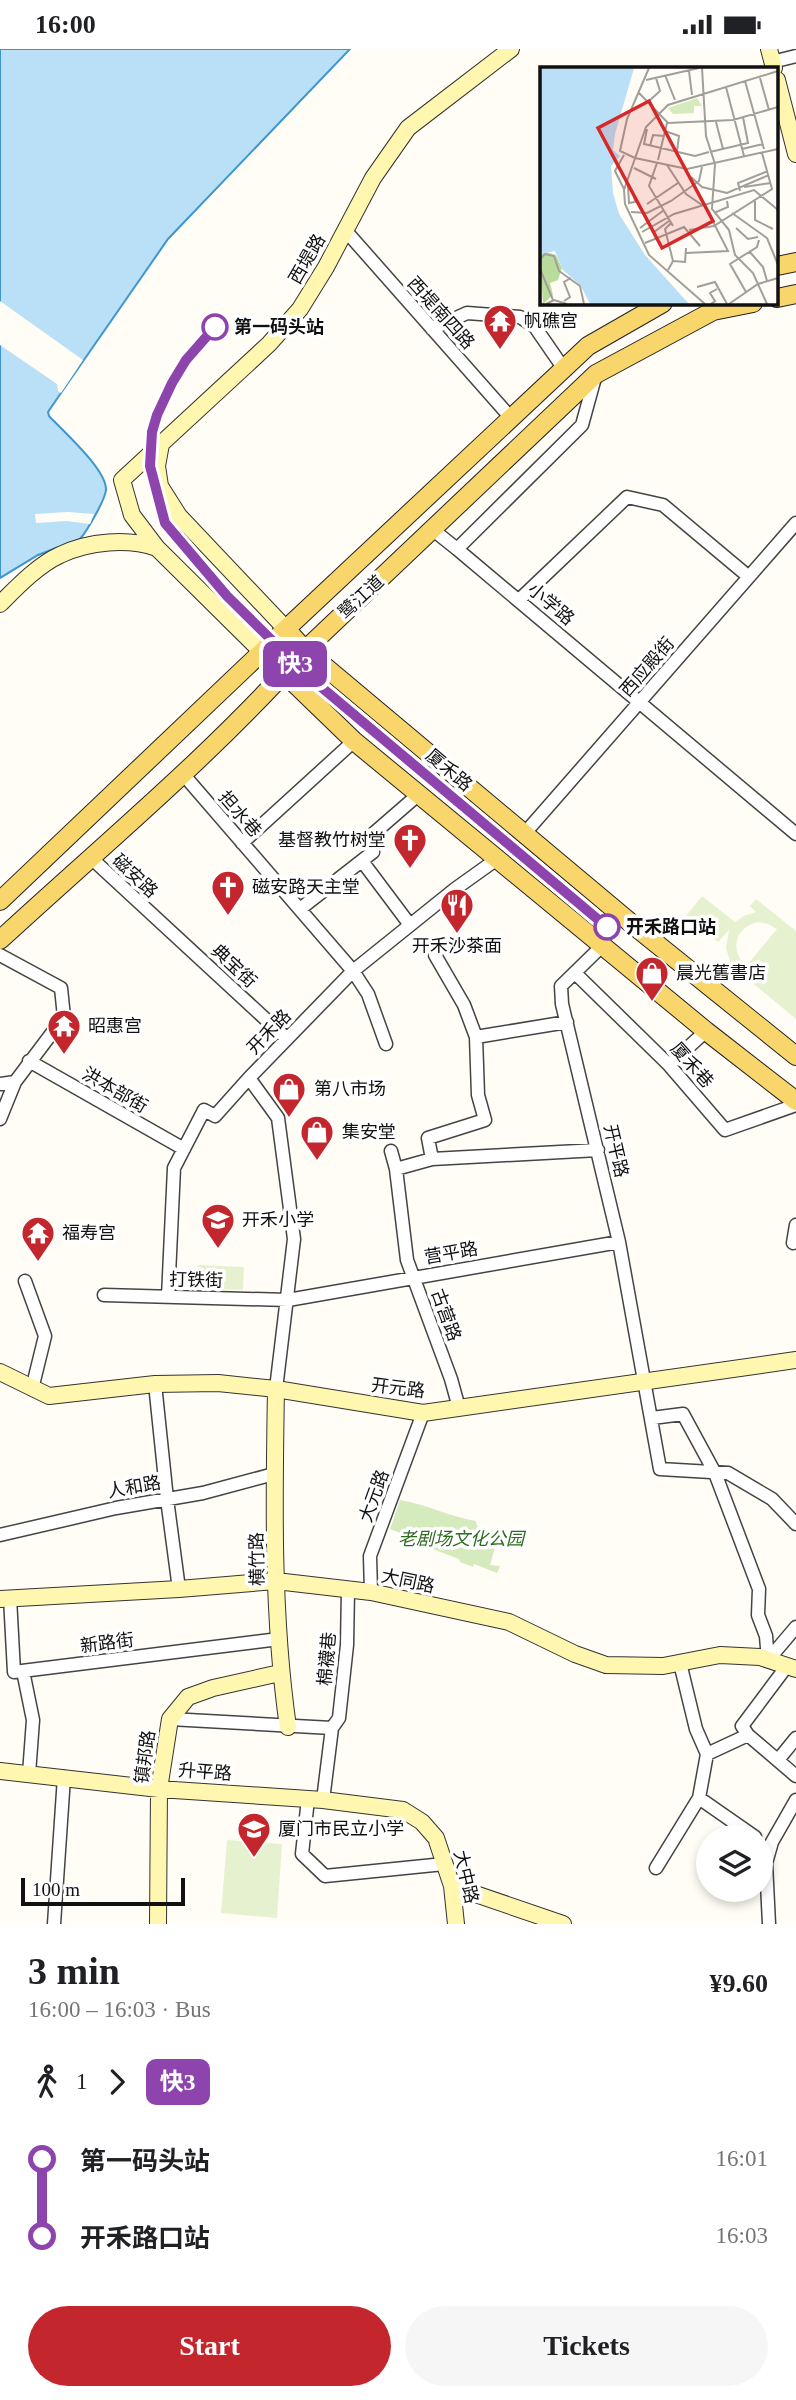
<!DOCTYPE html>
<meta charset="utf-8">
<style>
body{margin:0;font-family:"Times New Roman","Noto Sans SC",serif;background:#f6f6f6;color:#202124;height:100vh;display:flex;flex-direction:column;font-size:26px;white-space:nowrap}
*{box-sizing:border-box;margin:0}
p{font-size:23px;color:#757577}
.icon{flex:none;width:38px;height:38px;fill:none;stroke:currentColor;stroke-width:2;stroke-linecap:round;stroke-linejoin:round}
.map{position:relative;height:1875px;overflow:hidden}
.sheet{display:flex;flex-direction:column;background:#fff;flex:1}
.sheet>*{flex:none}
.badge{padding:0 14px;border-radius:10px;font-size:24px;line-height:46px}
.buttons{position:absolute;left:696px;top:1776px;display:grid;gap:14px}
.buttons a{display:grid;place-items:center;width:77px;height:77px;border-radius:50%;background:#fff;box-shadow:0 4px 10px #0003;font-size:35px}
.scale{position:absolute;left:21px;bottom:18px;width:164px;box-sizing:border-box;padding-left:7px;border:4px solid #111;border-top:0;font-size:19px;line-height:24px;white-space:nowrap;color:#111;-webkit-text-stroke:5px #fff;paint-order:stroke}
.map>.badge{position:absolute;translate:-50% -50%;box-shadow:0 0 0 4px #fff}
.legs{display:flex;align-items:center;gap:10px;height:77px;padding:0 28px;font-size:23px}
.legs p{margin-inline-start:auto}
.overview{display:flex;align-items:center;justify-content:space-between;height:119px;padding:0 28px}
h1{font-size:38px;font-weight:800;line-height:52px}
.action{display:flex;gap:14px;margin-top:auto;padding:14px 28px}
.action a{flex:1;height:80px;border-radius:42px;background:#c4262e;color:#fff;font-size:28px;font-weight:800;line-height:80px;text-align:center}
.action a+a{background:#f6f6f6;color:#202124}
ul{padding:0 28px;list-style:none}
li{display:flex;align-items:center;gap:24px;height:77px;font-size:26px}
li i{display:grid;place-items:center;width:10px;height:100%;margin:0 9px;background:currentColor}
li i::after{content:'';width:18px;height:18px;margin:-9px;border:5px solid;border-radius:50%;background:#fff}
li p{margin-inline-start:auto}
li:first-child i{background:linear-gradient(#0000 50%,currentColor 0)}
li:last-child i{background:linear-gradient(currentColor 50%,#0000 0)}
.status{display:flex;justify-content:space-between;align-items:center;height:49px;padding:0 35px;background:#fff;direction:ltr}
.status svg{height:19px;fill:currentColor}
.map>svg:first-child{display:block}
.park{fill:#d5ebbd}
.pitch{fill:#e6f2cf;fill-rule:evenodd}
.water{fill:#b9e0f7;stroke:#3f96cf;stroke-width:2}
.pier{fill:#fffdf5}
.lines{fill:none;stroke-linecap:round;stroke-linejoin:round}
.street-casing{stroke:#444;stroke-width:15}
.secondary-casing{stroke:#333;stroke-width:18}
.primary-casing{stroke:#222;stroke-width:20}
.street{stroke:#fff;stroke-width:12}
.secondary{stroke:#fff6b0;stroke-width:16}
.primary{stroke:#f9d66b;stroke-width:18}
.line-1-casing{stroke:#fff;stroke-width:16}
.line-1{stroke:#8e44ad;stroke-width:10}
.stop-1-dot{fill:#fff;stroke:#8e44ad;stroke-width:3.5}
.labels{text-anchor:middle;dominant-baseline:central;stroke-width:7;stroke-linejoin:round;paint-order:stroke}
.street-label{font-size:18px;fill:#111;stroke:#fff}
.poi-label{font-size:18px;fill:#111;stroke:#fff;text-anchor:start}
.stop-label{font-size:18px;font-weight:bold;fill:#111;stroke:#fff;text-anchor:start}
.park-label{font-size:18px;font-style:italic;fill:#2f6b1f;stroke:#fff}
.inset-river{fill:none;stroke:#b9e0f7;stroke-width:3.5}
.inset-road{fill:none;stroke:#a09f9a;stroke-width:2}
.view{fill:#d62828;fill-opacity:0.15;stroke:#d62828;stroke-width:3.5}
.inset-edge{fill:none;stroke:#111;stroke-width:3.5}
</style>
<div class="status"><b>16:00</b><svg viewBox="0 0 49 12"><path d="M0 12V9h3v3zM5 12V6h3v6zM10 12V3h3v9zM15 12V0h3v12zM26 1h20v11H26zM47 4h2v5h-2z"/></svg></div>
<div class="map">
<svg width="796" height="1875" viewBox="0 0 796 1875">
<rect width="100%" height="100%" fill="#fffdf5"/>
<!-- park -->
<path class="park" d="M400 1451C426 1455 450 1468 476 1472L477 1477 486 1482 497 1481 498 1488 490 1516 500 1517 497 1524 474 1515 473 1518 460 1513 459 1510 414 1493V1489L390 1480Z"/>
<!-- pitch -->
<path class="pitch" d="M702 847 735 873 744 867 756 863 750 857 756 850 796 882V970L731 916 726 899 729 881 718 893 686 867ZM758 873 768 875 777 880 746 917C729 901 735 878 758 873Z
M198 1216 244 1218 243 1241 197 1239Z
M227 1791 282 1795 277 1869 221 1864Z"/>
<!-- water -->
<path class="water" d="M0 0H350L168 190 61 344 48 363 49 367C63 382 107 421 106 441 105 451 87 482 80 490L38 506 0 529Z"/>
<!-- pier -->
<path class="pier" d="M0 252 83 311 61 344 58 342 57 335 0 296Z
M68 463 94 465 90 475 67 472 36 474 35 465Z"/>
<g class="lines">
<defs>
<path id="street" d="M772 13 796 7
M345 181 512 370
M432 280 467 264 520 268 535 278 564 320
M596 325 582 376 457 500 796 785
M432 480 457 500
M519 551 627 448 663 456 749 528
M183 725 353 922 368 945 386 995
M525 784 796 474
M242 794 354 692
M90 808 286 989
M362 812 410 876
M300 860 373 803 366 791 419 745
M602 897 561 937 562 955 619 1193 660 1420 728 1424 772 1450 796 1475
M0 906 61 939 64 968 15 1033 0 1035
M576 925 669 1016 725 1081 796 1056
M476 988 567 973
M29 1012 184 1100
M669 1016 706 982
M0 1070 15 1033
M391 1102 396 1120 407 1211 451 1330 459 1359
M432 1110 428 1089 485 1071 478 1046 476 988 464 956 435 906
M396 1120 432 1110 598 1101
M796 1176 793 1194 796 1193
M25 1232 45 1287 32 1340
M104 1246 288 1251 619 1193
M168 1248 174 1119 204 1061 215 1067 249 1029
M155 1335 167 1450 179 1540
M276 1340 294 1190 278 1069 249 1029 353 922 455 840 497 810
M652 1369 683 1365 715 1424 759 1540 758 1566 766 1587 768 1611
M0 1486 116 1459 203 1444 274 1425
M371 1543 370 1507 423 1364
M10 1549 14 1623 279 1590
M768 1611 796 1578
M787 1617 742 1677 748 1686 796 1727
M23 1622 33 1671 29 1725
M170 1670 332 1679 323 1751
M332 1679 339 1669 347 1596 348 1541
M707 1705 748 1686
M778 1711 796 1689
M699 1749 755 1788
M308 1750 302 1805 325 1827 444 1815
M656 1819 699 1749 707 1705 696 1680 680 1614
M54 1875 64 1728
M769 1875 766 1814 772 1793 796 1751"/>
<path id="secondary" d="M769 0 774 19
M777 31 796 105
M161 395 157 417 160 437 179 467 286 580
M0 555C17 538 38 516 60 506 89 492 128 489 157 499
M262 603 157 499 132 466 122 431 269 295 300 260 326 218 373 129 408 79 511 0
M0 1323 49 1347 155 1335 218 1334 276 1340 423 1364 796 1311
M276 1340C274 1452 272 1566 288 1678
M0 1550 179 1540 276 1532 371 1543 509 1573 575 1605 606 1616 663 1617 720 1606 760 1608 796 1620
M0 1722 159 1740 323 1751 403 1761 422 1773 436 1789 452 1837 456 1875
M452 1837 563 1875
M158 1875 159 1740 170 1670 188 1648 213 1639 280 1624"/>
<path id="primary" d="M777 217 796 213
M777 249 796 245
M286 580 305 601 632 875 796 1007
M262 603 354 692 706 982 796 1052
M0 852 286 580 588 297 663 254
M0 891C103 796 212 706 305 601L596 325 713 262 753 254"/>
</defs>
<!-- street casing -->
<use href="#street" class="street-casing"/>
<!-- secondary casing -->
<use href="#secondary" class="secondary-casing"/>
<!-- primary casing -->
<use href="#primary" class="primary-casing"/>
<!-- street -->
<use href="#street" class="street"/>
<!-- secondary -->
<use href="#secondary" class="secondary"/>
<!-- primary -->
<use href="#primary" class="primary"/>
</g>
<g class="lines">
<defs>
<path id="line-1" d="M215 278 186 311 172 334 157 366 152 383 150 417 165 474 227 547 308 627 607 878"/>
</defs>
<!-- line-1 casing -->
<use href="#line-1" class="line-1-casing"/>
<!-- line-1 -->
<use href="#line-1" class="line-1"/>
</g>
<!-- icons -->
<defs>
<symbol id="temple-pin" viewBox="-11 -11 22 30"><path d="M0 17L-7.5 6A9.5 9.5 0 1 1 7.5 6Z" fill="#c4262e" stroke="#fff"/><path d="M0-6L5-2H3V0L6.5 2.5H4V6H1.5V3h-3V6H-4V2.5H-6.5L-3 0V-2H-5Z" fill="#fff"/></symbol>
<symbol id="church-pin" viewBox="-11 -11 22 30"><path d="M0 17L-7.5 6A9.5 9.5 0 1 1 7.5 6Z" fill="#c4262e" stroke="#fff"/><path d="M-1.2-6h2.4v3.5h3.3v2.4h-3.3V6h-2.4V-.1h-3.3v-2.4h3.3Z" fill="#fff"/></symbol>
<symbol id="restaurant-pin" viewBox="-11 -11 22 30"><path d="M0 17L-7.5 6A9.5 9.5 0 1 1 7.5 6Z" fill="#c4262e" stroke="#fff"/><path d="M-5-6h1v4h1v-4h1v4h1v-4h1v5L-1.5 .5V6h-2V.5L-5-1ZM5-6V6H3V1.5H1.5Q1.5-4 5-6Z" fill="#fff"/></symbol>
<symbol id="shop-pin" viewBox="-11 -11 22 30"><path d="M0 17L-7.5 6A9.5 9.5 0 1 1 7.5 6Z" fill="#c4262e" stroke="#fff"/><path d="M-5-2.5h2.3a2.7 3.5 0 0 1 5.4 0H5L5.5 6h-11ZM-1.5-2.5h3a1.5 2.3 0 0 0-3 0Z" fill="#fff"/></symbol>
<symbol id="school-pin" viewBox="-11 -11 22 30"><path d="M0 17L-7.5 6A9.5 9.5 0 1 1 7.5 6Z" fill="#c4262e" stroke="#fff"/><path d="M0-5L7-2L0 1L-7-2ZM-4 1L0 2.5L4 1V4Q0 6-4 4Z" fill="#fff"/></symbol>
</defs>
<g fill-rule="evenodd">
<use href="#temple-pin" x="481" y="253" width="38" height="52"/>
<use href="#church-pin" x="391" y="772" width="38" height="52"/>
<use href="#church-pin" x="209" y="819" width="38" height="52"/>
<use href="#restaurant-pin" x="438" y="837" width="38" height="52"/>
<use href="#shop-pin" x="633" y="905" width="38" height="52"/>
<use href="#temple-pin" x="45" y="958" width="38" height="52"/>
<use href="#shop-pin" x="270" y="1021" width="38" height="52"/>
<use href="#shop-pin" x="298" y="1064" width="38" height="52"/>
<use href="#school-pin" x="199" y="1152" width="38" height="52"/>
<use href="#temple-pin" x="19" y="1165" width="38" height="52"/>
<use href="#school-pin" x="235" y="1761" width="38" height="52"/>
</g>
<!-- markers -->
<g class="stop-1-dot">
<circle cx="215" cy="278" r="12"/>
<circle cx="607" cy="878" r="12"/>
</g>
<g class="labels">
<!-- street labels -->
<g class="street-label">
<text transform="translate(307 210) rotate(-60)">西堤路</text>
<text transform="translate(441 264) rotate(48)">西堤南四路</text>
<text transform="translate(361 548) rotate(-43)">鹭江道</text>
<text transform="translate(551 555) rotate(40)">小学路</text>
<text transform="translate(647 618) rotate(-49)">西应殿街</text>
<text transform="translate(449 721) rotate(40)">厦禾路</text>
<text transform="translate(240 765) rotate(49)">担水巷</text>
<text transform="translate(135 827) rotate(43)">磁安路</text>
<text transform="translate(234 917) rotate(43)">典宝街</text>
<text transform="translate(269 983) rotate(-46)">开禾路</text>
<text transform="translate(692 1016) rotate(48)">厦禾巷</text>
<text transform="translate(115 1041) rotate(30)">洪本部街</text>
<text transform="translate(616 1102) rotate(77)">开平路</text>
<text transform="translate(451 1204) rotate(-10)">营平路</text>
<text transform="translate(196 1231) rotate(1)">打铁街</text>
<text transform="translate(446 1266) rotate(70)">古营路</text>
<text transform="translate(398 1339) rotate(7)">开元路</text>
<text transform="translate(134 1438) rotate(-10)">人和路</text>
<text transform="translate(374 1447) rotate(-70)">大元路</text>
<text transform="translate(257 1510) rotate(-91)">横竹路</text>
<text transform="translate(408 1532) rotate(12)">大同路</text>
<text transform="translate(107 1594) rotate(-7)">新路街</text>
<text transform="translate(327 1610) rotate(-85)">棉襪巷</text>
<text transform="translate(145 1708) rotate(-82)">镇邦路</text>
<text transform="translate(205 1723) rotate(4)">升平路</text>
<text transform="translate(466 1828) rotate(77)">大中路</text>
</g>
<!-- poi labels -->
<g class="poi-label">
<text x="524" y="272">帆礁宫</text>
<text x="386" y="791" text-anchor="end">基督教竹树堂</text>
<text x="252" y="838">磁安路天主堂</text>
<text x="457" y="897" text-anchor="middle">开禾沙茶面</text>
<text x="676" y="924">晨光舊書店</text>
<text x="88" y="977">昭惠宫</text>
<text x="314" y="1040">第八市场</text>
<text x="342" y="1083">集安堂</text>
<text x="242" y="1171">开禾小学</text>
<text x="62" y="1184">福寿宫</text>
<text x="278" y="1780">厦门市民立小学</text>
</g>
<!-- stop labels -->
<g class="stop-label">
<text x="234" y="278">第一码头站</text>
<text x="626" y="878">开禾路口站</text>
</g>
<!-- park labels -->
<g class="park-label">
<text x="461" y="1490">老剧场文化公园</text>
</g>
</g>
<!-- overview -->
<g transform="translate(540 18)">
<rect width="238" height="238" fill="#fffdf5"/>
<path d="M6 185 16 188 22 201 18 213 10 216 13 228 3 237 0 187Z" fill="#b9dc9c"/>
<path d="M157 31 162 39H154V46L133 47 128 41Z" fill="#d5ebbd"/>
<path d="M0 1H94L75 67 73 83 80 89 71 99 73 126 79 147 105 188 149 237H50L41 219 23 203 15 184 0 187Z" fill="#b9e0f7"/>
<path class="inset-river" d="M26 1 16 48 19 96 29 140 63 211 59 224M0 92 22 78 55 75M0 132 66 118M0 136 68 124M0 139 68 126M0 142 69 129M89 169 81 179V193L102 237M60 226 73 213 77 180 88 167"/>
<path class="inset-road" d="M162 1 166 69 175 97 172 142 189 163 195 188 213 206 227 237M149 4 152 28M125 8 135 33M220 11 229 43M106 13 159 1M205 14 224 82M186 20 204 89M99 26 128 56 193 53 238 40M108 35 120 24 116 11M176 55 183 82M107 62 104 77 155 89 169 85M125 64 139 69 137 84M110 79 113 68 124 69M202 82 223 77M170 85 208 76 203 50M95 91 80 84 87 52 109 1M95 91 147 102 238 82M118 93 127 56M117 96 109 119 133 159M127 98 146 127 162 138M94 101 116 112M151 110 162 120 187 126 229 108M88 119 89 136 95 135 94 127M204 120 231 116M84 122 75 104 84 88M200 124 198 116 228 104M215 134V153L233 162M107 137 138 116M91 145 107 146 131 134 159 114 162 100M174 146 188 140 187 134M192 146 227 171M111 160 114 165 129 154M100 161 124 143M196 161 208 172 218 170M149 163 174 159 232 122 222 86M102 165 134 147 214 123 238 143M227 171 238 198M105 176 144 160 160 179M209 184 223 200 227 214M146 186 188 184 168 145M0 192 5 187 14 189 19 204 40 219 44 237M133 194 145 195 146 181M0 202 13 233M128 203 133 194 125 162 131 156M157 220 175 215 187 237M206 225 190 197 217 180 219 173M24 234 30 230 24 215 31 211M6 237 14 233 27 237M165 237 109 188 85 137 84 123 106 60 128 38 238 4M171 237 175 234 170 226 177 222M189 237 218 217 238 211"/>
<path class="view" d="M109 34 173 154 122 181 58 61Z"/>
<rect width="238" height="238" class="inset-edge"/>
</g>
</svg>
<div class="buttons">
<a><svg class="icon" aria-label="layers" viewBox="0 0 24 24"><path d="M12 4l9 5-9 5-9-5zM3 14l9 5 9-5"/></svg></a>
</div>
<div class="scale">100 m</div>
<b class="badge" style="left:295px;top:615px;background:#8e44ad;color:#fff">快3</b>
</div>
<section class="sheet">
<div class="overview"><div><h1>3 min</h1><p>16:00 – 16:03 · Bus</p></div><b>¥9.60</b></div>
<div class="legs"><svg class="icon" aria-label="walk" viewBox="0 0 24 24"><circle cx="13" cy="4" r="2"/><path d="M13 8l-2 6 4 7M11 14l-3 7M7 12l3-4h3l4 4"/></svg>1<svg class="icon" aria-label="forward" viewBox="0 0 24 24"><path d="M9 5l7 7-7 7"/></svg><b class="badge" style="background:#8e44ad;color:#fff">快3</b></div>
<ul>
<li><i style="color:#8e44ad"></i><b>第一码头站</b><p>16:01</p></li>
<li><i style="color:#8e44ad"></i><b>开禾路口站</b><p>16:03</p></li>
</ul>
<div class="action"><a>Start</a><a>Tickets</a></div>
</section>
